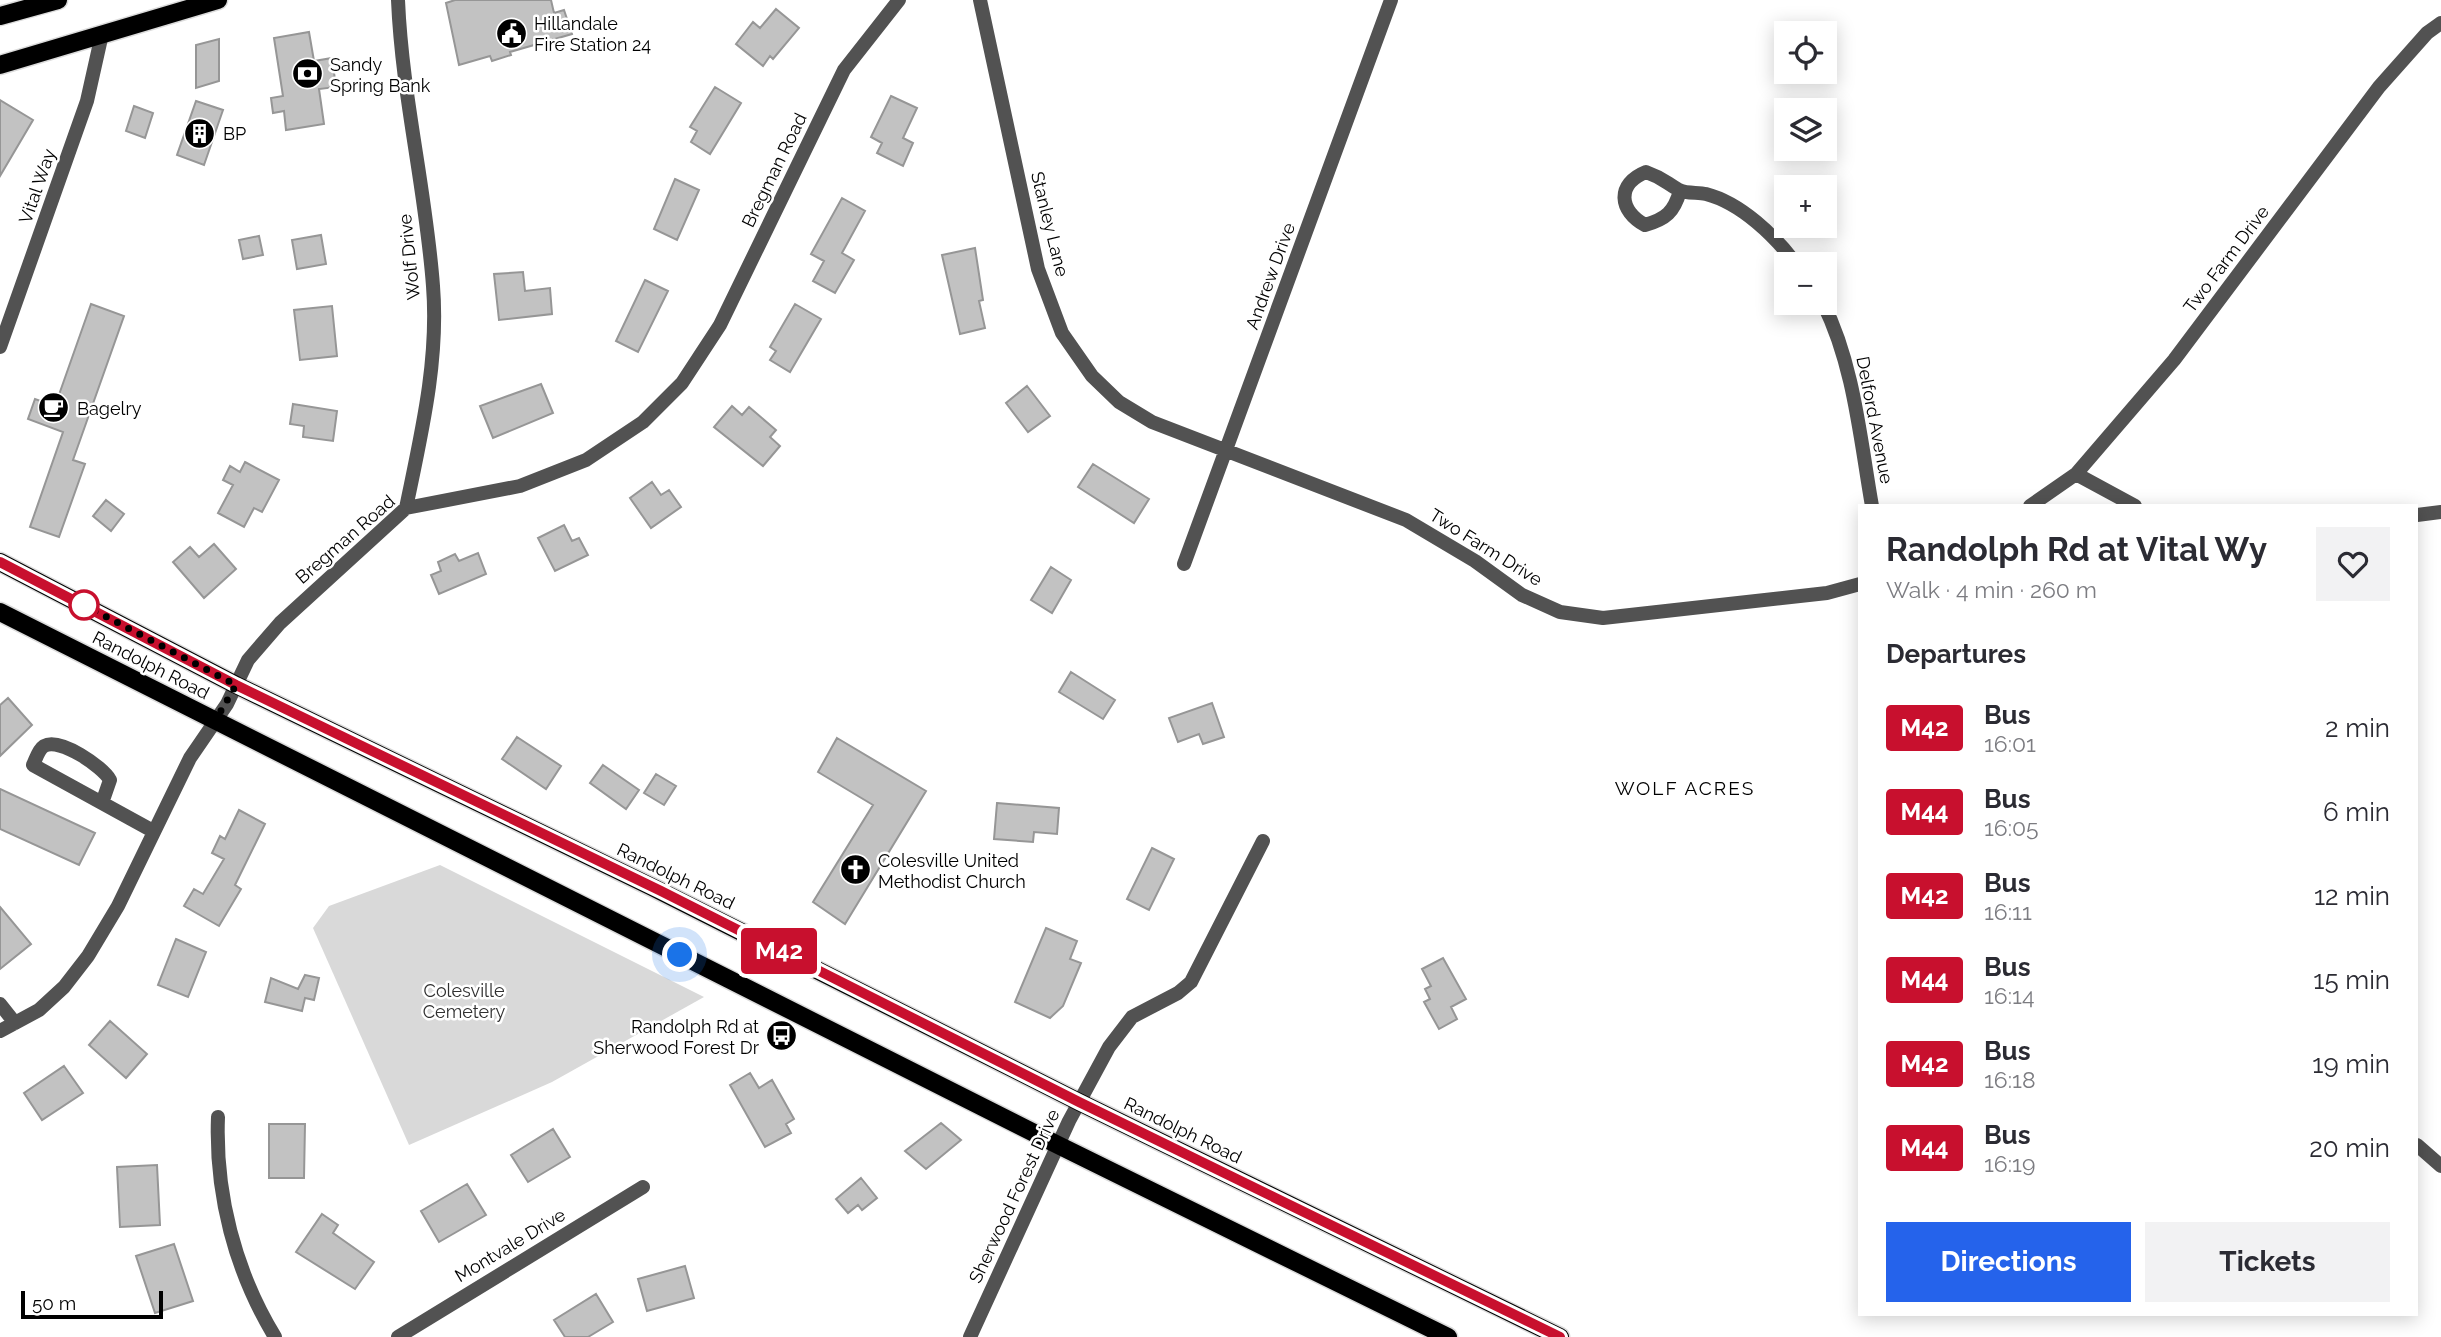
<!DOCTYPE html>
<meta charset="utf-8">
<style>
body{margin:0;font-family:Raleway,sans-serif;background:#f2f2f3;color:#2b2b33;height:100vh;display:flex;flex-direction:column;font-size:26px;white-space:nowrap}
*{box-sizing:border-box;margin:0}
p{font-size:23px;color:#7c7c81}
.icon{flex:none;width:38px;height:38px;fill:none;stroke:currentColor;stroke-width:2;stroke-linecap:round;stroke-linejoin:round}
.map{position:relative;flex:1;overflow:hidden}
.details{position:absolute;left:1858px;top:504px;width:560px;height:812px;display:flex;flex-direction:column;background:#fff;border-radius:0px;box-shadow:0 4px 18px #0003}
.details>*{flex:none}
.badge{padding:0 14px;border-radius:5px;font-size:24px;line-height:46px}
.tools{position:absolute;left:1774px;top:21px;display:grid;gap:14px}
.tools a{display:grid;place-items:center;width:63px;height:63px;border-radius:0px;background:#fff;box-shadow:0 4px 18px #0003;font-size:35px}
.scale{position:absolute;left:21px;bottom:18px;width:142px;box-sizing:border-box;padding-left:7px;border:4px solid #000;border-top:0;font-size:19px;line-height:24px;white-space:nowrap;color:#000;-webkit-text-stroke:5px #fff;paint-order:stroke}
.you{position:absolute;width:35px;height:35px;margin:-18px;border:5px solid #fff;border-radius:50%;background:#1a73e8;box-shadow:0 0 0 10px #1a73e833}
.map>.badge{position:absolute;translate:-50% -50%;box-shadow:0 0 0 4px #fff}
h2{padding:0 28px;font-size:26px;line-height:63px}
.round{display:grid;place-items:center;flex:none;width:74px;height:74px;border-radius:0px;background:#f2f2f3}
.head{display:flex;align-items:center;justify-content:space-between;height:119px;padding:0 28px}
h1{font-size:33px;font-weight:700;line-height:52px}
.cta{display:flex;gap:14px;margin-top:auto;padding:14px 28px}
.cta a{flex:1;height:80px;border-radius:0px;background:#2563eb;color:#fff;font-size:28px;font-weight:700;line-height:80px;text-align:center}
.cta a+a{background:#f2f2f3;color:#2b2b33}
ul{padding:0;list-style:none}
li{display:flex;align-items:center;gap:21px;height:84px;padding:0 28px}
li div{flex:1}
li b{display:block;font-size:26px}
li em{font-style:normal}
li .badge{min-width:77px;font-weight:700;text-align:center}
.map>svg:first-child{display:block}
.green{fill:#d9d9d9}
.building{fill:#c2c2c2;stroke:#969696;stroke-width:2}
.lines{fill:none;stroke-linecap:round;stroke-linejoin:round}
.primary-casing{stroke:#dbdbdb;stroke-width:21}
.street{stroke:#525252;stroke-width:14}
.primary{stroke:#000;stroke-width:18}
.line-casing{stroke:#fff;stroke-width:16}
.line{stroke:#c8102e;stroke-width:10}
.walk{stroke:#000;stroke-width:7;stroke-dasharray:0 12.6}
.stop-dot{fill:#fff;stroke:#c8102e;stroke-width:3.5}
.labels{text-anchor:middle;dominant-baseline:central;stroke-width:5;stroke-linejoin:round;paint-order:stroke}
.poi-label{font-size:18px;fill:#000;stroke:#fff;text-anchor:start}
.street-label{font-size:18px;fill:#000;stroke:#fff}
.park-label{font-size:18px;fill:#303030;stroke:#fff}
.neighbourhood-label{font-size:19px;letter-spacing:2px;fill:#000;stroke:#fff}
</style>
<div class="map">
<svg width="2441" height="1337" viewBox="0 0 2441 1337">
<rect width="100%" height="100%" fill="#fff"/>
<!-- green -->
<path class="green" d="M440 865 704 997 552 1082 409 1145 313 928 329 906Z"/>
<!-- building -->
<path class="building" d="M455 0H551L554 13 564 10 572 34 510 52 511 55 492 61 490 56 459 65 446 3Z
M776 9 799 28 773 59 770 56 763 66 736 44 753 22 760 28Z
M309 32 314 61 332 58 336 87 319 89 324 124 286 130 284 111 273 113 271 98 283 96 274 38Z
M219 39V81L196 88V45Z
M715 87 741 103 710 154 691 142 697 131 690 127Z
M891 96 917 108 903 138 913 143 903 166 877 153 882 143 871 137Z
M0 100 33 120 0 176Z
M196 101 223 110 204 165 177 155Z
M134 106 153 113 145 138 126 131Z
M675 179 699 190 677 240 654 229Z
M842 198 865 211 842 253 854 260 835 293 813 281 824 261 811 254Z
M321 235 326 264 297 269 292 240Z
M259 236 263 255 243 259 239 240Z
M975 248 983 300 979 301 985 328 960 334 942 255Z
M523 272 525 291 550 288 552 314 499 320 494 274Z
M645 280 668 291 638 352 616 341Z
M91 304 124 316 73 460 85 464 59 537 30 527 63 432 28 419 35 399 55 406Z
M795 304 821 319 790 372 770 360 776 351 770 347Z
M332 306 337 356 300 360 294 310Z
M541 384 553 413 493 438 480 406Z
M1027 386 1050 416 1028 432 1006 403Z
M293 404 337 411 333 441 303 437 304 426 290 424Z
M732 406 742 415 749 407 776 430 770 437 780 446 763 466 714 427Z
M245 462 279 480 262 512 254 508 244 527 218 513 233 485 223 480 230 466 240 472Z
M1093 464 1149 499 1134 523 1078 487Z
M652 482 661 495 669 490 681 507 651 528 630 498Z
M106 500 124 514 111 531 93 516Z
M564 525 572 541 579 538 588 555 555 571 538 538Z
M214 544 236 569 204 598 173 562 190 547 199 557Z
M478 553 486 574 439 594 431 575 441 571 438 562 455 554 459 561Z
M1051 567 1071 580 1052 613 1031 600Z
M1071 672 1115 700 1103 719 1059 692Z
M8 698 32 725 0 756V705Z
M1212 703 1224 737 1203 744 1199 734 1178 742 1169 718Z
M517 737 561 766 546 789 502 759Z
M837 738 926 791 845 924 813 902 873 805 818 772Z
M603 765 639 790 626 809 590 783Z
M656 774 676 786 664 805 644 793Z
M0 789 95 833 79 865 0 829Z
M997 803 1059 808 1057 834 1034 832 1033 842 994 839Z
M239 810 265 824 235 885 241 889 219 926 184 906 194 889 203 894 224 859 212 853 220 836 225 839Z
M1152 848 1174 859 1149 910 1127 899Z
M0 907 31 944 0 969Z
M1046 928 1077 941 1070 959 1081 963 1063 1006 1050 1018 1015 1002Z
M176 939 206 952 188 997 158 985Z
M1443 958 1466 999 1451 1007 1457 1019 1439 1029 1424 1002 1430 999 1425 989 1431 986 1422 969Z
M305 975 319 978 314 1000 305 998 302 1011 265 1002 271 978 298 989Z
M110 1021 147 1054 126 1078 89 1045Z
M64 1066 83 1093 42 1120 24 1093Z
M750 1073 759 1088 772 1080 794 1119 786 1124 791 1133 765 1147 730 1085Z
M941 1123 961 1140 926 1169 905 1151Z
M269 1124H305L304 1178H269Z
M553 1129 570 1157 528 1182 511 1155Z
M157 1165 160 1225 120 1227 117 1167Z
M861 1178 877 1198 862 1210 858 1205 848 1213 836 1199Z
M467 1184 486 1215 439 1242 421 1211Z
M322 1214 338 1225 333 1233 374 1262 355 1289 296 1252Z
M174 1244 193 1301 155 1313 136 1256Z
M685 1266 694 1298 647 1311 638 1279Z
M596 1294 613 1322 588 1337H565L554 1320Z"/>
<g class="lines">
<defs>
<path id="primary" d="M0 16 58 0
M0 65 218 0
M0 562 236 685 652 887 1079 1102 1560 1337
M0 612 1058 1145 1448 1337"/>
</defs>
<!-- primary casing -->
<use href="#primary" class="primary-casing"/>
<!-- street -->
<path class="street" d="M398 0C402 96 426 190 433 286 439 361 421 435 406 508
M980 0 1038 269 1062 333 1092 376 1119 402 1152 422 1406 520 1475 561 1522 595 1560 612 1603 618 1827 593 1860 584
M1680 191C1674 212 1666 219 1645 225 1619 211 1616 184 1646 172 1663 178 1665 182 1679 190 1687 194 1698 192 1706 194 1741 203 1775 236 1796 264
M1823 303C1854 365 1860 438 1872 506
M0 347 87 101 102 34
M2076 474 2135 506
M2030 506 2076 474 2174 360 2379 87 2427 33 2441 23
M2417 515 2441 512
M1184 564 1391 0
M102 803 110 780C103 767 60 737 44 746 38 750 36 759 33 765L153 831
M0 1004 15 1023
M0 1031 39 1010 64 987 88 956 118 906 190 758 227 704 248 660 280 623 406 508 520 486 586 460 643 422 682 383 720 325 844 70 899 0
M218 1117C215 1194 235 1271 275 1337
M2417 1145 2441 1166
M398 1337 643 1187
M970 1337 1069 1121 1109 1047 1132 1017 1178 993 1191 982 1263 841"/>
<!-- primary -->
<use href="#primary" class="primary"/>
</g>
<g class="lines">
<defs>
<path id="line" d="M0 562 236 685 661 891 1079 1102 1560 1337"/>
</defs>
<!-- line casing -->
<use href="#line" class="line-casing"/>
<!-- line -->
<use href="#line" class="line"/>
<!-- walk -->
<path class="walk" d="M84 605 236 685 215 721 680 955"/>
</g>
<!-- icons -->
<defs>
<symbol id="civic-disc" viewBox="-11 -11 22 22"><circle r="9.5" fill="#000" stroke="#fff"/><path d="M-.6-6.5H3V-4.5H.6V-3L4-1V1h2V6H-6V1h2V-1L-.6-3ZM-1.2 2.5V6h2.4V2.5Z" fill="#fff"/></symbol>
<symbol id="bank-disc" viewBox="-11 -11 22 22"><circle r="9.5" fill="#000" stroke="#fff"/><path d="M-6-4H6V4H-6ZM0-2.3a2.3 2.3 0 1 0 0 4.6a2.3 2.3 0 1 0 0-4.6Z" fill="#fff"/></symbol>
<symbol id="building-disc" viewBox="-11 -11 22 22"><circle r="9.5" fill="#000" stroke="#fff"/><path d="M-4-6H4V6H1V3H-1V6H-4ZM-2.5-4.3h1.7v1.8h-1.7ZM.8-4.3h1.7v1.8H.8ZM-2.5-1h1.7V.8h-1.7ZM.8-1h1.7V.8H.8Z" fill="#fff"/></symbol>
<symbol id="cafe-disc" viewBox="-11 -11 22 22"><circle r="9.5" fill="#000" stroke="#fff"/><path d="M-5.5-4.5H6V0H3Q3 3.5 0 3.5H-2.5Q-5.5 3.5-5.5 0ZM3-3.2v2h1.7v-2ZM-6 4.5H4V6H-6Z" fill="#fff"/></symbol>
<symbol id="church-disc" viewBox="-11 -11 22 22"><circle r="9.5" fill="#000" stroke="#fff"/><path d="M-1.2-6h2.4v3.5h3.3v2.4h-3.3V6h-2.4V-.1h-3.3v-2.4h3.3Z" fill="#fff"/></symbol>
<symbol id="bus-disc" viewBox="-11 -11 22 22"><circle r="9.5" fill="#000" stroke="#fff"/><path d="M-5-6H5V4H4V6H2V4H-2V6H-4V4H-5ZM-3.5-4V0h7V-4ZM-3.5 1.2v1.5H-2V1.2ZM2 1.2v1.5H3.5V1.2Z" fill="#fff"/></symbol>
</defs>
<g fill-rule="evenodd">
<use href="#civic-disc" x="494" y="16" width="35" height="35"/>
<use href="#bank-disc" x="290" y="56" width="35" height="35"/>
<use href="#building-disc" x="182" y="116" width="35" height="35"/>
<use href="#cafe-disc" x="36" y="390" width="35" height="35"/>
<use href="#church-disc" x="838" y="852" width="35" height="35"/>
<use href="#bus-disc" x="764" y="1018" width="35" height="35"/>
</g>
<!-- markers -->
<circle class="stop-dot" cx="84" cy="605" r="14"/>
<g class="labels">
<!-- poi labels -->
<g class="poi-label">
<text x="534" y="23">Hillandale<tspan x="534" dy="21">Fire Station 24</tspan></text>
<text x="330" y="64">Sandy<tspan x="330" dy="21">Spring Bank</tspan></text>
<text x="223" y="133">BP</text>
<text x="77" y="408">Bagelry</text>
<text x="878" y="860">Colesville United<tspan x="878" dy="21">Methodist Church</tspan></text>
<text x="759" y="1026" text-anchor="end">Randolph Rd at<tspan x="759" dy="21">Sherwood Forest Dr</tspan></text>
</g>
<!-- street labels -->
<g class="street-label">
<text transform="translate(774 170) rotate(-64)">Bregman Road</text>
<text transform="translate(37 186) rotate(-71)">Vital Way</text>
<text transform="translate(1050 224) rotate(76)">Stanley Lane</text>
<text transform="translate(409 257) rotate(-96)">Wolf Drive</text>
<text transform="translate(2226 259) rotate(-53)">Two Farm Drive</text>
<text transform="translate(1270 276) rotate(-70)">Andrew Drive</text>
<text transform="translate(1875 420) rotate(79)">Delford Avenue</text>
<text transform="translate(345 539) rotate(-41)">Bregman Road</text>
<text transform="translate(1486 547) rotate(32)">Two Farm Drive</text>
<text transform="translate(151 665) rotate(27)">Randolph Road</text>
<text transform="translate(676 876) rotate(26)">Randolph Road</text>
<text transform="translate(1183 1130) rotate(26)">Randolph Road</text>
<text transform="translate(1014 1196) rotate(-65)">Sherwood Forest Drive</text>
<text transform="translate(510 1245) rotate(-31)">Montvale Drive</text>
</g>
<!-- park labels -->
<g class="park-label">
<text x="464" y="990">Colesville<tspan x="464" dy="21">Cemetery</tspan></text>
</g>
<!-- neighbourhood labels -->
<g class="neighbourhood-label">
<text x="1685" y="788">WOLF ACRES</text>
</g>
</g>
</svg>
<div class="tools">
<a><svg class="icon" aria-label="locate" viewBox="0 0 24 24"><circle cx="12" cy="12" r="6"/><path d="M12 2v4M12 18v4M2 12h4M18 12h4"/></svg></a>
<a><svg class="icon" aria-label="layers" viewBox="0 0 24 24"><path d="M12 4l9 5-9 5-9-5zM3 14l9 5 9-5"/></svg></a>
<a>+</a>
<a>−</a>
</div>
<div class="scale">50 m</div>
<div class="you" style="left:680px;top:955px"></div>
<b class="badge" style="left:779px;top:951px;background:#c8102e;color:#fff">M42</b>
<section class="details">
<div class="head"><div><h1>Randolph Rd at Vital Wy</h1><p>Walk · 4 min · 260 m</p></div><a class="round"><svg class="icon" aria-label="heart" viewBox="0 0 24 24"><path d="M12 20l-8-8c-3-5 5-10 8-4 3-6 11-1 8 4z"/></svg></a></div>
<h2>Departures</h2>
<ul>
<li><span class="badge" style="background:#c8102e;color:#fff">M42</span><div><b>Bus</b><p>16:01</p></div><em>2 min</em></li>
<li><span class="badge" style="background:#c8102e;color:#fff">M44</span><div><b>Bus</b><p>16:05</p></div><em>6 min</em></li>
<li><span class="badge" style="background:#c8102e;color:#fff">M42</span><div><b>Bus</b><p>16:11</p></div><em>12 min</em></li>
<li><span class="badge" style="background:#c8102e;color:#fff">M44</span><div><b>Bus</b><p>16:14</p></div><em>15 min</em></li>
<li><span class="badge" style="background:#c8102e;color:#fff">M42</span><div><b>Bus</b><p>16:18</p></div><em>19 min</em></li>
<li><span class="badge" style="background:#c8102e;color:#fff">M44</span><div><b>Bus</b><p>16:19</p></div><em>20 min</em></li>
</ul>
<div class="cta"><a>Directions</a><a>Tickets</a></div>
</section>
</div>
